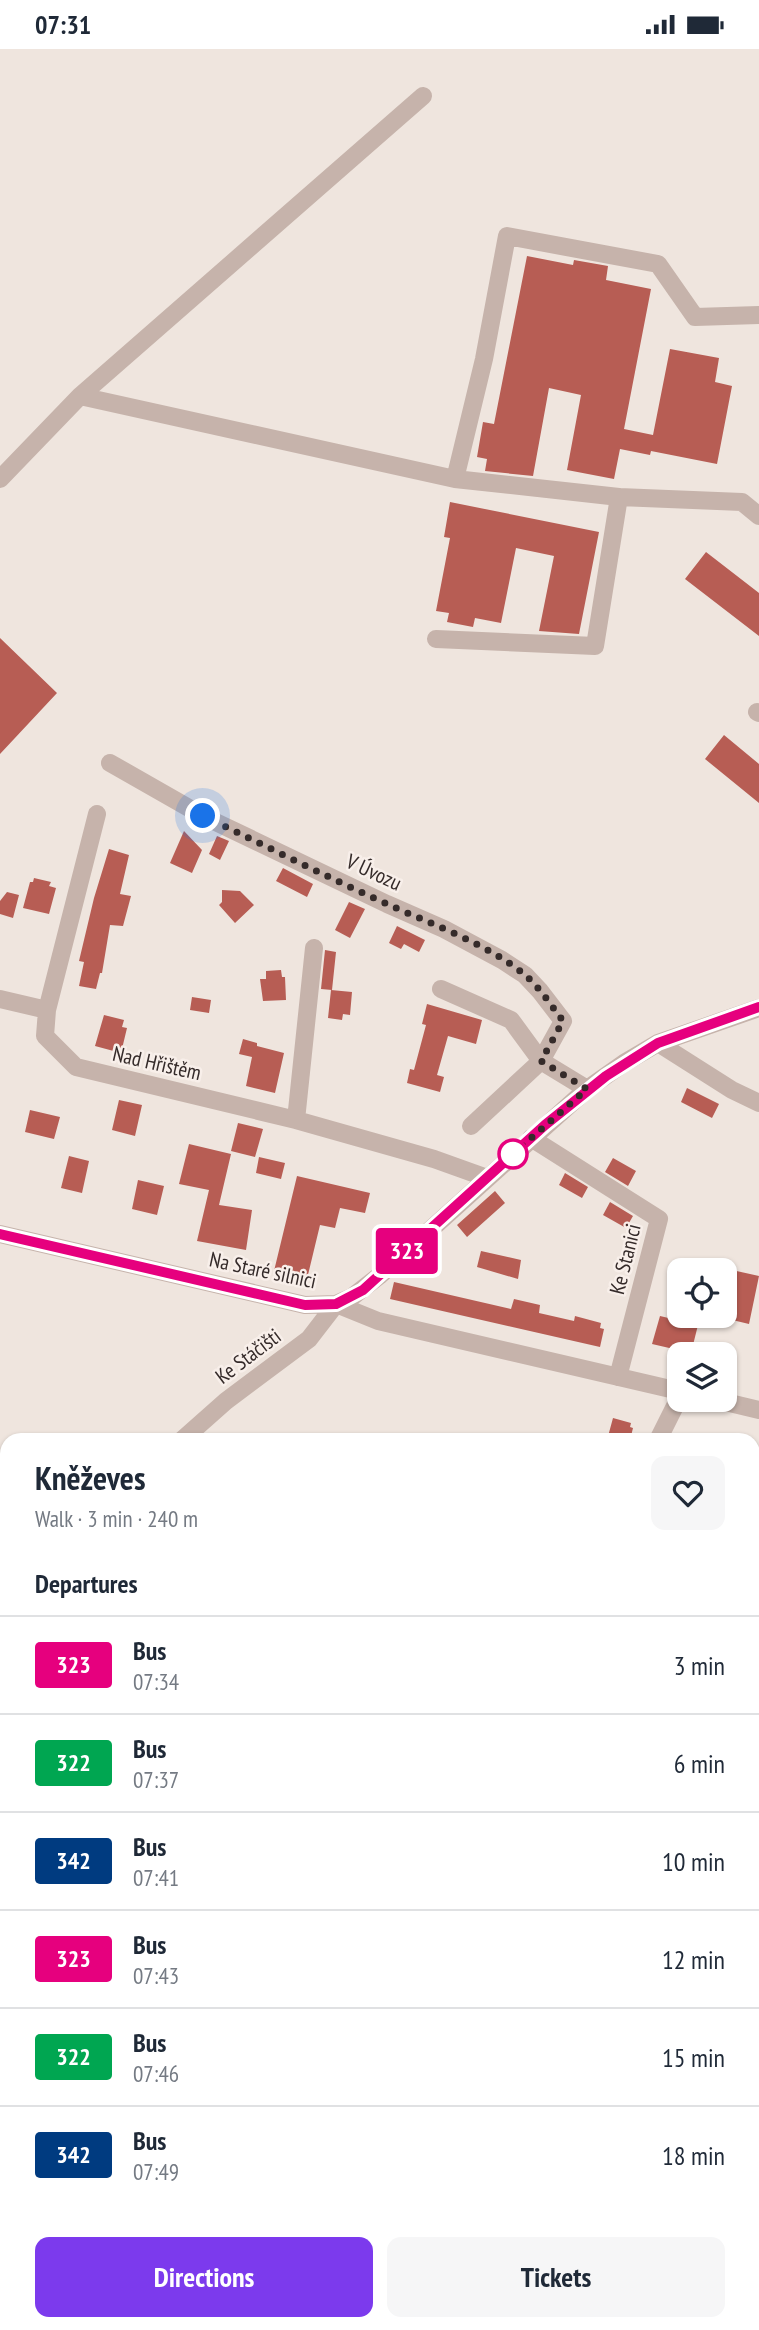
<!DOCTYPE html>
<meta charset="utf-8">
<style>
body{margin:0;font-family:"PT Sans Narrow",sans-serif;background:#f6f6f7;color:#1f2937;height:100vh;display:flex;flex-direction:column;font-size:26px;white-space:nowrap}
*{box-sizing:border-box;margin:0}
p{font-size:23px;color:#747a83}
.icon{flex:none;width:38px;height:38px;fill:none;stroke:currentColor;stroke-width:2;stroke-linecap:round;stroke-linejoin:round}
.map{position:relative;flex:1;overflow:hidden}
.sheet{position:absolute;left:0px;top:1384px;width:760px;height:898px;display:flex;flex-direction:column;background:#fff;border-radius:21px 21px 0 0;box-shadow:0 2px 5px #0004}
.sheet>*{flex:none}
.badge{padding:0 14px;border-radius:5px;font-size:24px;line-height:46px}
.controls{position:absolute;left:667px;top:1209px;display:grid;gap:14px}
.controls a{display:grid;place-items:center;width:70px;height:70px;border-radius:14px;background:#fff;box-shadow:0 2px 5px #0004;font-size:35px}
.you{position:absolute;width:35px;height:35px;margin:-18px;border:5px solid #fff;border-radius:50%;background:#1a73e8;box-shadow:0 0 0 10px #1a73e833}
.map>.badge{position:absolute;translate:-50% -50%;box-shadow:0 0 0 4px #fff}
h2{padding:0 35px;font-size:26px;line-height:63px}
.round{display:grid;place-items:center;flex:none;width:74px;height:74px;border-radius:14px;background:#f6f6f7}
.overview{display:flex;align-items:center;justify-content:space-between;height:119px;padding:0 35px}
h1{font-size:33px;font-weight:800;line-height:52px}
.action{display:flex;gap:14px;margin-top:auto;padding:14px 35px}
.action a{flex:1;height:80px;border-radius:14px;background:#7c3aed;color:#fff;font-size:28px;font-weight:800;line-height:80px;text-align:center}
.action a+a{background:#f6f6f7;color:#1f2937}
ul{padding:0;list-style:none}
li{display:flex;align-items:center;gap:21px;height:98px;padding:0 35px;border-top:2px solid #e0e1e3}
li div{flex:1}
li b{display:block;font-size:26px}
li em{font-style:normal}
li .badge{min-width:77px;font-weight:700;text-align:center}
.status{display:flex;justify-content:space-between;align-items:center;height:49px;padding:0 35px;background:#fff;direction:ltr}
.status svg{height:19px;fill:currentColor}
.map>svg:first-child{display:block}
.building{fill:#b75d54}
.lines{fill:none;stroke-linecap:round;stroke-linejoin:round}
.minor{stroke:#c6b3ab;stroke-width:18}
.line-casing{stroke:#fff;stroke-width:16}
.line{stroke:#e6007e;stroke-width:10}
.walk{stroke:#352b2a;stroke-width:7;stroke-dasharray:0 12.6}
.stop-dot{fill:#fff;stroke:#e6007e;stroke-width:3.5}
.labels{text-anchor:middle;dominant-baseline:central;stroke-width:5;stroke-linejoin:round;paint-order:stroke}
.street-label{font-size:21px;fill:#352b2a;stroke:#f8efea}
</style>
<div class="status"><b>07:31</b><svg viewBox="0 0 49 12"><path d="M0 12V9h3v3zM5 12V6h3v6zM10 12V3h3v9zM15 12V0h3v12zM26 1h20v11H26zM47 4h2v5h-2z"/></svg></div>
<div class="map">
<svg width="759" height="2281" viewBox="0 0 759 2281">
<rect width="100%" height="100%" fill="#efe5de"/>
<!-- building -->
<path class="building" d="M527 207 573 216 574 211 608 217 606 231 651 240 624 380 653 386 670 300 719 309 715 333 732 337 717 415 651 402 650 406 620 400 614 430 567 421 581 346 549 339 533 427 485 422 487 410 477 408 483 373 494 375Z
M450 453 599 483 579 585 539 582 554 507 516 499 501 574 475 569 473 578 447 573 449 564 436 562 450 489 444 488Z
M706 503 759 544V587L685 530Z
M0 589 57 644 0 705Z
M724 686 759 715V754L705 710Z
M184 782 202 801 192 824 170 814Z
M217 787 229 792 220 811 209 805Z
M109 800 129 806 120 845 131 847 123 877 110 876 102 924H100L96 940 79 937 84 913 79 912 94 849Z
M283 819 313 835 307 848 276 832Z
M34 829 51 833 49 837 56 839 49 865 23 859 30 833H33Z
M222 841 240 842 254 856 235 874 219 856 222 853Z
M7 843 19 846 13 869 0 865V852Z
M349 853 365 860 350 889 335 881Z
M397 877 425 891 419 903 404 895 401 900 389 894Z
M325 901 336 903 332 941 321 940Z
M281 921 282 928H285L286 951 263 952 260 930H266V922Z
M331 941 352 943 350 966 343 965 342 971 328 969Z
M192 948 211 951 209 964 190 961Z
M427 955 482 971 476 995 448 987 437 1026 444 1028 440 1043 407 1034 410 1020 414 1021 426 976 422 975Z
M104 966 124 971 122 978 127 979 121 1004 95 997Z
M243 990 257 994V997L284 1004 275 1044 246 1037 252 1008 239 1005Z
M687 1039 719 1055 712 1069 681 1053Z
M119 1051 142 1056 135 1087 112 1081Z
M30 1061 60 1068 54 1090 25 1083Z
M238 1074 263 1080 255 1108 231 1102Z
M189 1095 231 1105 219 1156 252 1161 246 1201 197 1192 209 1141 179 1135Z
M69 1107 89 1112 82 1144 61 1139Z
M259 1108 285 1114 281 1130 256 1124Z
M613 1109 636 1122 628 1137 605 1123Z
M565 1124 588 1138 582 1149 559 1136Z
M297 1127 370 1144 365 1164 340 1159 335 1179 320 1176 307 1230 274 1222Z
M138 1131 164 1137 157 1166 132 1160Z
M495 1142 505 1154 467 1188 457 1176Z
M610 1153 633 1167 626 1179 603 1166Z
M481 1202 521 1211 518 1230 477 1218Z
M732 1221 759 1227 749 1275 724 1269V1251Z
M394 1233 511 1260 514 1250 540 1256 539 1264 574 1272 575 1267 601 1274 600 1279 604 1280 600 1298 390 1250Z
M660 1267 698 1276 691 1304 652 1295Z
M613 1369 631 1374 630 1378 633 1379 630 1391H607Z"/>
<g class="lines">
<!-- minor -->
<path class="minor" d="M80 347 455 430 619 448 742 453 759 467
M0 430 80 347 423 47
M455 430 484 310 507 187 658 215 695 268 759 266
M436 590 595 597 619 448
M757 663 759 664
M110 714 203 767 387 855 444 880 502 911 525 926 540 942 563 972 541 1012 471 1077
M441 940 511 971 541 1012 587 1040
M0 950 47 961 45 987 76 1018 296 1071 434 1110 487 1129
M47 961 97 765
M658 994 732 1041 759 1054
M296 1071 314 899
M531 1089 659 1170 618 1328
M0 1185 305 1256 336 1255 378 1272 679 1342
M717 1351 759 1361
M182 1391 226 1352 309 1290 336 1255 352 1248 379 1227 587 1040 624 1014 658 994 759 959
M658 1391 679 1349
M0 1588 7 1581
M752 1653 759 1643
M752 1767 759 1778"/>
</g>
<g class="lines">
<defs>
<path id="line" d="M0 1185 305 1256 336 1255 363 1241 545 1076 606 1027 658 994 759 958"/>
</defs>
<!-- line casing -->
<use href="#line" class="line-casing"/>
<!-- line -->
<use href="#line" class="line"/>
<!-- walk -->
<path class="walk" d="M203 767C264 796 325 827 387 855 431 875 488 895 525 926 540 939 551 956 563 972L541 1012 587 1040 513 1105"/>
</g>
<!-- markers -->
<circle class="stop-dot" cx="513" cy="1105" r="14"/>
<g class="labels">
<!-- street labels -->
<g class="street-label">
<text transform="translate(374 823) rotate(25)">V Úvozu</text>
<text transform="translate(157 1014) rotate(13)">Nad Hřištěm</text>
<text transform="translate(625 1210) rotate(-76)">Ke Stanici</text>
<text transform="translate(263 1221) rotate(12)">Na Staré silnici</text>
<text transform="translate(248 1307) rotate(-37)">Ke Stáčišti</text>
</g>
</g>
</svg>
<div class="controls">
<a><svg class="icon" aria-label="locate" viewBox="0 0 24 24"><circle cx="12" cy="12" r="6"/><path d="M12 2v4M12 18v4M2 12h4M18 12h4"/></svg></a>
<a><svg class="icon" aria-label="layers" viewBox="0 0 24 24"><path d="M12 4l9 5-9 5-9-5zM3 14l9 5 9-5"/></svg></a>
</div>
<div class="you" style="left:203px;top:767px"></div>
<b class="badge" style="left:407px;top:1202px;background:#e6007e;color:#fff">323</b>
<section class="sheet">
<div class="overview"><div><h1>Kněževes</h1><p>Walk · 3 min · 240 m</p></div><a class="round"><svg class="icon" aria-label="heart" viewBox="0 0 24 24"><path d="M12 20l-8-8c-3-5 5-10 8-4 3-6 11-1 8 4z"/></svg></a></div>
<h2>Departures</h2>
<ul>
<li><span class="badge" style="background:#e6007e;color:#fff">323</span><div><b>Bus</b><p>07:34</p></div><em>3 min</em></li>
<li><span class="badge" style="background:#00a651;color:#fff">322</span><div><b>Bus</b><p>07:37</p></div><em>6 min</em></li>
<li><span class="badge" style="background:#003b80;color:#fff">342</span><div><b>Bus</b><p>07:41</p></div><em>10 min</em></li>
<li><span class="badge" style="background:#e6007e;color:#fff">323</span><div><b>Bus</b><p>07:43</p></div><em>12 min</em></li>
<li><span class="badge" style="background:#00a651;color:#fff">322</span><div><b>Bus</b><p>07:46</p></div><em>15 min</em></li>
<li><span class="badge" style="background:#003b80;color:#fff">342</span><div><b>Bus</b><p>07:49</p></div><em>18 min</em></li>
</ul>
<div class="action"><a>Directions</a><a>Tickets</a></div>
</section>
</div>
